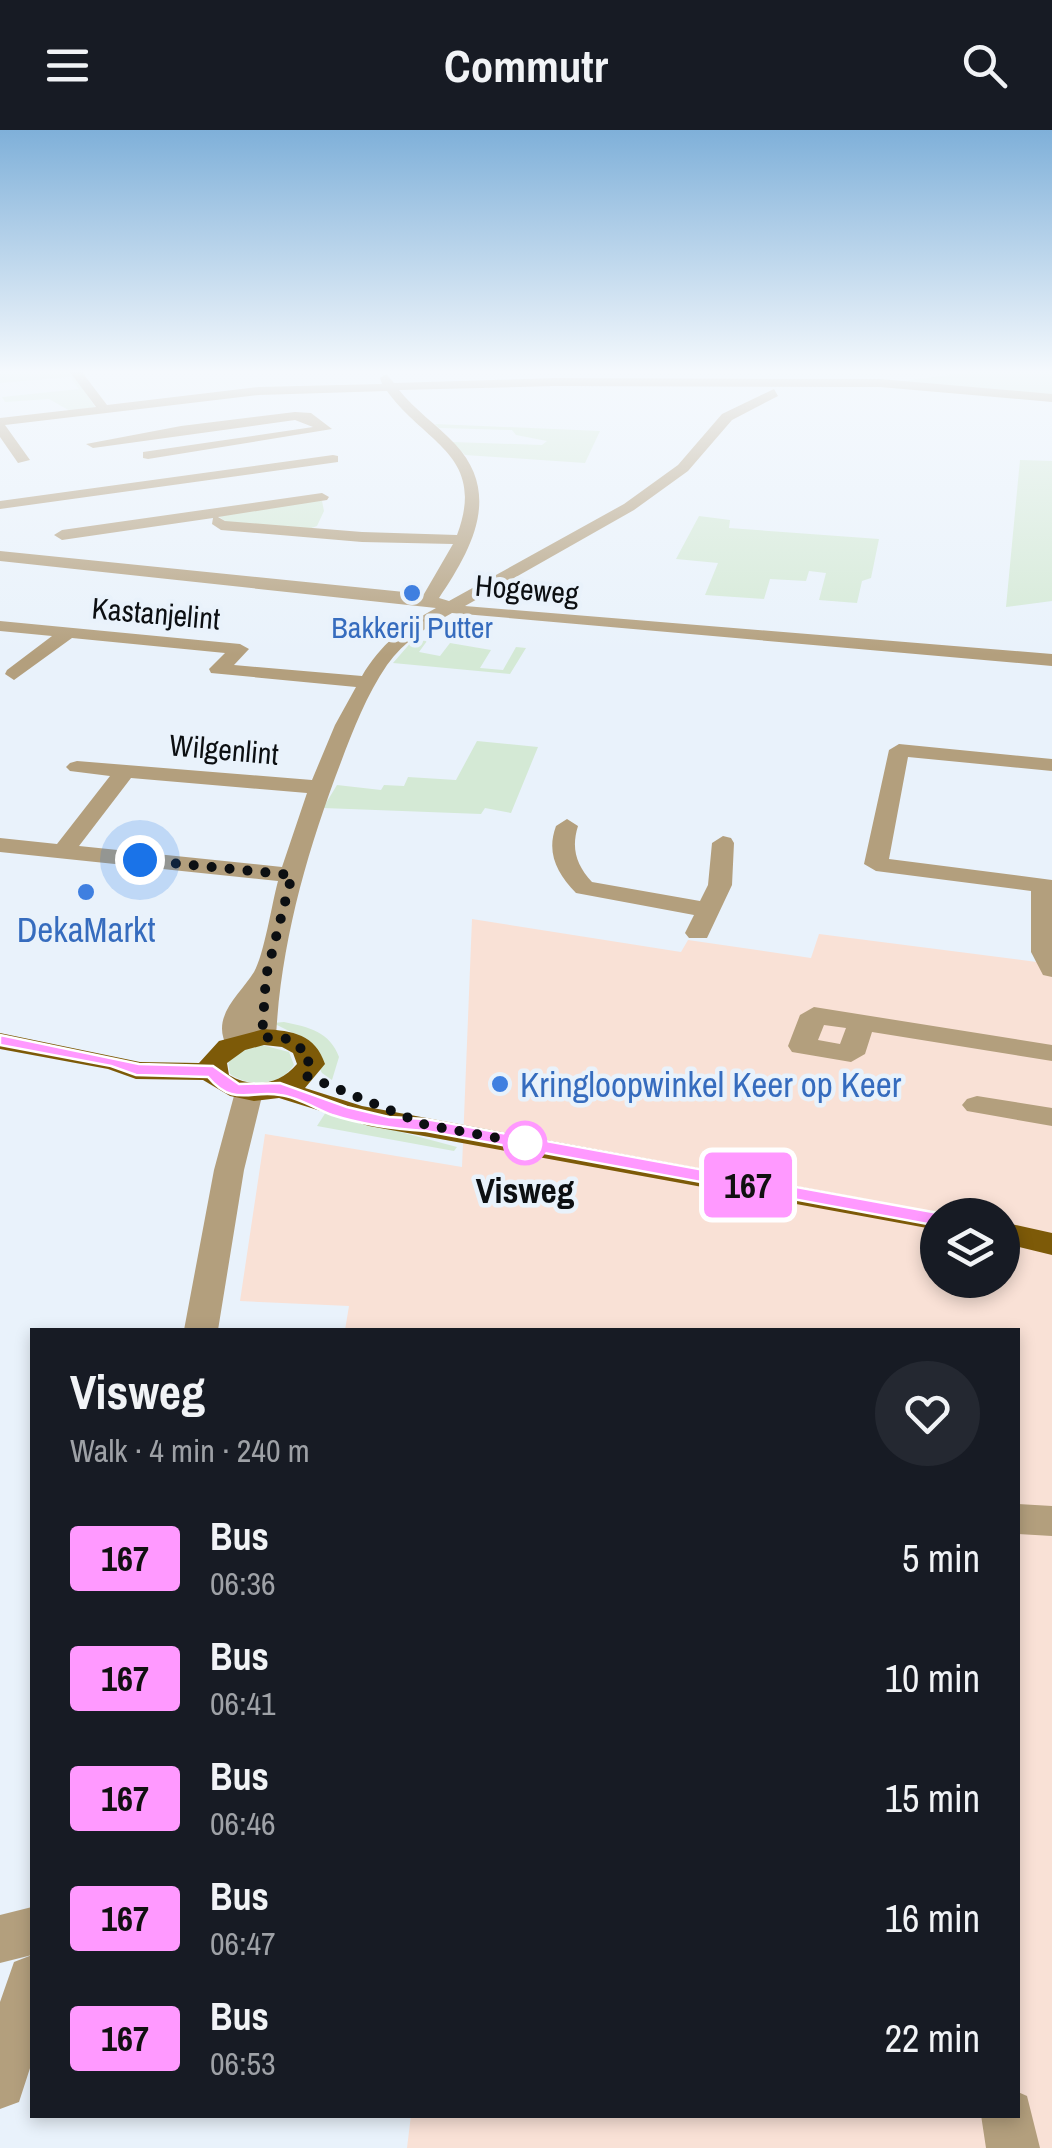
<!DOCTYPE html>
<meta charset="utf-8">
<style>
body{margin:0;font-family:"Archivo Narrow",sans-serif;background:#242831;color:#f1f3f6;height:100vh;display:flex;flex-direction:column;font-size:38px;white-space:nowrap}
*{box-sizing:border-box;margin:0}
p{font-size:32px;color:#9ea1a6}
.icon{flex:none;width:55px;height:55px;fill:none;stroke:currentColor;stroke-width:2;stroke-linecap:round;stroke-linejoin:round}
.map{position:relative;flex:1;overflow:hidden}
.drawer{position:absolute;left:30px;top:1198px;width:990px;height:790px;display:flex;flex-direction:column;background:#171b24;border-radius:0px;box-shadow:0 5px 15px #0003}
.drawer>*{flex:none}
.badge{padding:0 20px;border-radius:8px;font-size:35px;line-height:65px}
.fabs{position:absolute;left:920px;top:1068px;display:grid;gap:20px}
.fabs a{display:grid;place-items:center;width:100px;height:100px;border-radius:50%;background:#171b24;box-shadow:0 5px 15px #0003;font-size:50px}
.you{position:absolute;width:50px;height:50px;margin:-25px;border:8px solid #fff;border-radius:50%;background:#1a73e8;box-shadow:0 0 0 15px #1a73e833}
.map>.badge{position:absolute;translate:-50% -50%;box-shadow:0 0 0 5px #fff}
.round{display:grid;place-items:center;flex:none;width:105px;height:105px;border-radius:52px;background:#242831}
.headline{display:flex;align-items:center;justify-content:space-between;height:170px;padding:0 40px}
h1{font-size:48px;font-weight:800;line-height:75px}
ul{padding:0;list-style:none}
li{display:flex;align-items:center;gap:30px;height:120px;padding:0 40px}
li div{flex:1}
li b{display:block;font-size:38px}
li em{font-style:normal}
li .badge{min-width:110px;font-weight:700;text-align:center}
header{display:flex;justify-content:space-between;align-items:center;height:130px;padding:0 40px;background:#171b24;font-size:45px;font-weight:800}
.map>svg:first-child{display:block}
.industrial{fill:#f9e1d6;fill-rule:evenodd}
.green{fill:#d4e9d5}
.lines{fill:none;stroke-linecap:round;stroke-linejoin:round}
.minor{fill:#b39f7d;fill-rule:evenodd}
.major{fill:#7d5a08;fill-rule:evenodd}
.line{fill:#f9f;stroke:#fff;stroke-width:2.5}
.walk{stroke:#0c0f12;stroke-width:10;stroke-dasharray:0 18}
.shop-dot{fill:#3f7fe0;stroke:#e9f2fb;stroke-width:4}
.stop-dot{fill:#fff;stroke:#f9f;stroke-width:5}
.labels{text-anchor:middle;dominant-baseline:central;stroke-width:9;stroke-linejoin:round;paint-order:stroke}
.far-street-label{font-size:30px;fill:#0c0f12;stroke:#e9f2fb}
.far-shop-label{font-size:30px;fill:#366cbe;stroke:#e9f2fb}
.shop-label{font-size:35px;fill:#366cbe;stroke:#e9f2fb}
.stop-label{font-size:35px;font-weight:bold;fill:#0c0f12;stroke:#e9f2fb}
</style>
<header><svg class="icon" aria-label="menu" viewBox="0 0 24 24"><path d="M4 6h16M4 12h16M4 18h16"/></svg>Commutr<svg class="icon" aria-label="search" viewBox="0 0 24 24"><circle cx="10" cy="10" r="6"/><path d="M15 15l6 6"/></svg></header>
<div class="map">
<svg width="1052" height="2018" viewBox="0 0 1052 2018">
<rect width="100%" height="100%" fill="#e9f2fb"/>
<!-- industrial -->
<path class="industrial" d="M472 789 681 822 688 810 811 828 819 804 1052 834V2018H407L411 1985H1018V1200H345L349 1176 240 1171 265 1004 462 1037ZM938 1085H1002V1150H938Z"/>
<!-- green -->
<path class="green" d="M0 242H72L95 277 70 281 49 269 5 272 2 267 79 259 70 247 0 253Z
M969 242H1052V266L897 252Z
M435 294 600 301 585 333 465 325 452 312 542 315 547 311 516 305 512 300 439 298Z
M1020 330 1052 331V471L1006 477Z
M314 370 322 371 324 381 317 396 306 400 228 393 218 386Z
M699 386 730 390 729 398 879 409 871 448 862 451 857 473 819 470 826 443 809 441 806 451 770 449 764 469 705 465 718 433 676 429Z
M413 510 427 511 419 522 440 526 450 513 491 520 480 538 503 540 516 517 526 518 510 544 393 533Z
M477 611 538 617 511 683 485 678 481 684 323 678 337 655 381 660 384 655 404 656 408 647 456 650Z
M284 892C309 897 330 902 339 927L332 950 322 943 303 908 273 893Z
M262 915 289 922 294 935C280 956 250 958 230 944L228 931 241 920Z
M326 982 457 1017 454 1021 317 996Z"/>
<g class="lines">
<!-- minor -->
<path class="minor" d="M70 242H82L107 275 259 257 382 254 380 248 386 244 394 253 554 248 880 249 1052 264V272L880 257 554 256 399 260C415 280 437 295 455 314 502 364 472 419 439 468L449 471 624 374 678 335 722 284 774 259 778 266 732 290 688 341 634 380 465 476 1052 524V536L452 483C427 497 404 511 387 535 367 564 353 600 341 632 307 721 281 812 276 907L262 915 252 912 238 920 228 918C209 887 240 865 254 842 264 825 272 773 278 751L0 722V708L57 714 110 646 70 641 66 637 70 633 77 631 312 650 335 595 356 557 211 543 209 539 225 523 72 508 14 550 5 544 7 540 52 506 0 501V491L240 514 249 519 234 535 362 546C380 515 405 495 436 478L0 431V421L424 464 453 414 362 412 221 400 212 394 213 388 62 410 54 405 62 400 322 363 329 367 327 370 218 387 225 391 362 402 457 405C487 325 425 314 387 261L259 265 5 295 30 330 18 333 0 307V288L96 277ZM131 648 307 663 282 737 79 716Z
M295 282 311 283 332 299 148 329 143 328V322L313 297 295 290 93 318 86 314 181 296Z
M333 325 338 326V332L0 379V371Z
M899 614 1052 629V641L908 627 889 729 1052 750V847L1043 845 1031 822V761L876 741 864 734 889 620Z
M567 689 578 696C571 718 576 735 592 752L700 771 708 755 712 713 723 706 731 708 734 713 732 755 707 808H689L685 803 694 785 576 763C557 743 546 723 556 696Z
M814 877 1052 915V931L872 902 865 924 851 932 792 922 788 916 800 885ZM824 895 846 898 840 914 818 910Z
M249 953 259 956 263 962 244 1040 218 1200H184L214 1040 235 962 239 956Z
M977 966 1052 978V996L967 981 962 975 967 969Z
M1018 1374 1052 1376V1406L1018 1404Z
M32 1777V1825L0 1833V1785Z
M32 1825V1932L19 1972 0 1979V1872L14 1832Z
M1018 1962 1027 1966 1040 2018H986L981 1985H1018Z"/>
<!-- major -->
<path class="major" d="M264 899C293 901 315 904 325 934L305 958 362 976 951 1085H938V1100L369 996 279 968 254 971 230 966 203 950 136 949 108 939 0 919V903L140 932 199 933 219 911ZM264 915 282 917 293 923 297 934C279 955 253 959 229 945L227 933 245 920Z
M1002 1092 1052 1103V1125L1002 1113Z"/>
</g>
<!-- sky -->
<linearGradient id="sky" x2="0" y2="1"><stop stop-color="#7fb0d9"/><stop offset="0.46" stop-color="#f5f9fd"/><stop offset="1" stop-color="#f5f9fd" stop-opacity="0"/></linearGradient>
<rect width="1052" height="525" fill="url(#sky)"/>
<!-- line -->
<path class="line" d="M0 905 139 934 213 936 239 954 280 953 347 977 389 987 426 989 938 1083 948 1090 938 1096 426 1001C394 999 363 995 332 985 316 979 298 967 280 965 250 960 233 977 208 947L136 945 111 936 0 915Z"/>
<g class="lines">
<!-- walk -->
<path class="walk" d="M140 730 292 745 266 846 262 907 289 909 310 926 304 945 426 995 525 1013"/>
</g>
<!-- markers -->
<g class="shop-dot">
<circle cx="412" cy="463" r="10"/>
<circle cx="86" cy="762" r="10"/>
<circle cx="500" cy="954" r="10"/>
</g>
<circle class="stop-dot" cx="525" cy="1013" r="20"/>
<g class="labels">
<!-- far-street labels -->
<g class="far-street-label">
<text transform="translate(527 459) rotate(5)">Hogeweg</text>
<text transform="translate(156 483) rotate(5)">Kastanjelint</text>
<text transform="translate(224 619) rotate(5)">Wilgenlint</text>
</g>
<!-- far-shop labels -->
<g class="far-shop-label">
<text x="412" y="497">Bakkerij Putter</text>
</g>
<!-- shop labels -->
<g class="shop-label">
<text x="86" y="799">DekaMarkt</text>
<text x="520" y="954" text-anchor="start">Kringloopwinkel Keer op Keer</text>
</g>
<!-- stop labels -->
<g class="stop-label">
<text x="525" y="1060">Visweg</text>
</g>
</g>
</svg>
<div class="fabs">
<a><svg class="icon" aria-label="layers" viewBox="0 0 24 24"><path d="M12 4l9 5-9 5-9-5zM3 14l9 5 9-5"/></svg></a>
</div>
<div class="you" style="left:140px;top:730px"></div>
<b class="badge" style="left:748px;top:1055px;background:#f9f;color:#111">167</b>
<section class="drawer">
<div class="headline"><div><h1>Visweg</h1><p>Walk · 4 min · 240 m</p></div><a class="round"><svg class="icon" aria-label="heart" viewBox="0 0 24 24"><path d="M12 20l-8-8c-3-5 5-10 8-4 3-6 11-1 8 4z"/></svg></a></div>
<ul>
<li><span class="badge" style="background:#f9f;color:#111">167</span><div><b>Bus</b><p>06:36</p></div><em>5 min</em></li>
<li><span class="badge" style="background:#f9f;color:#111">167</span><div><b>Bus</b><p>06:41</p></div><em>10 min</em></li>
<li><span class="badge" style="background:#f9f;color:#111">167</span><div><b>Bus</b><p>06:46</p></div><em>15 min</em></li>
<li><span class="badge" style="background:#f9f;color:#111">167</span><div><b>Bus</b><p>06:47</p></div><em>16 min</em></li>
<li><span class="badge" style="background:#f9f;color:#111">167</span><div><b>Bus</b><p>06:53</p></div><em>22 min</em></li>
</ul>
</section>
</div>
